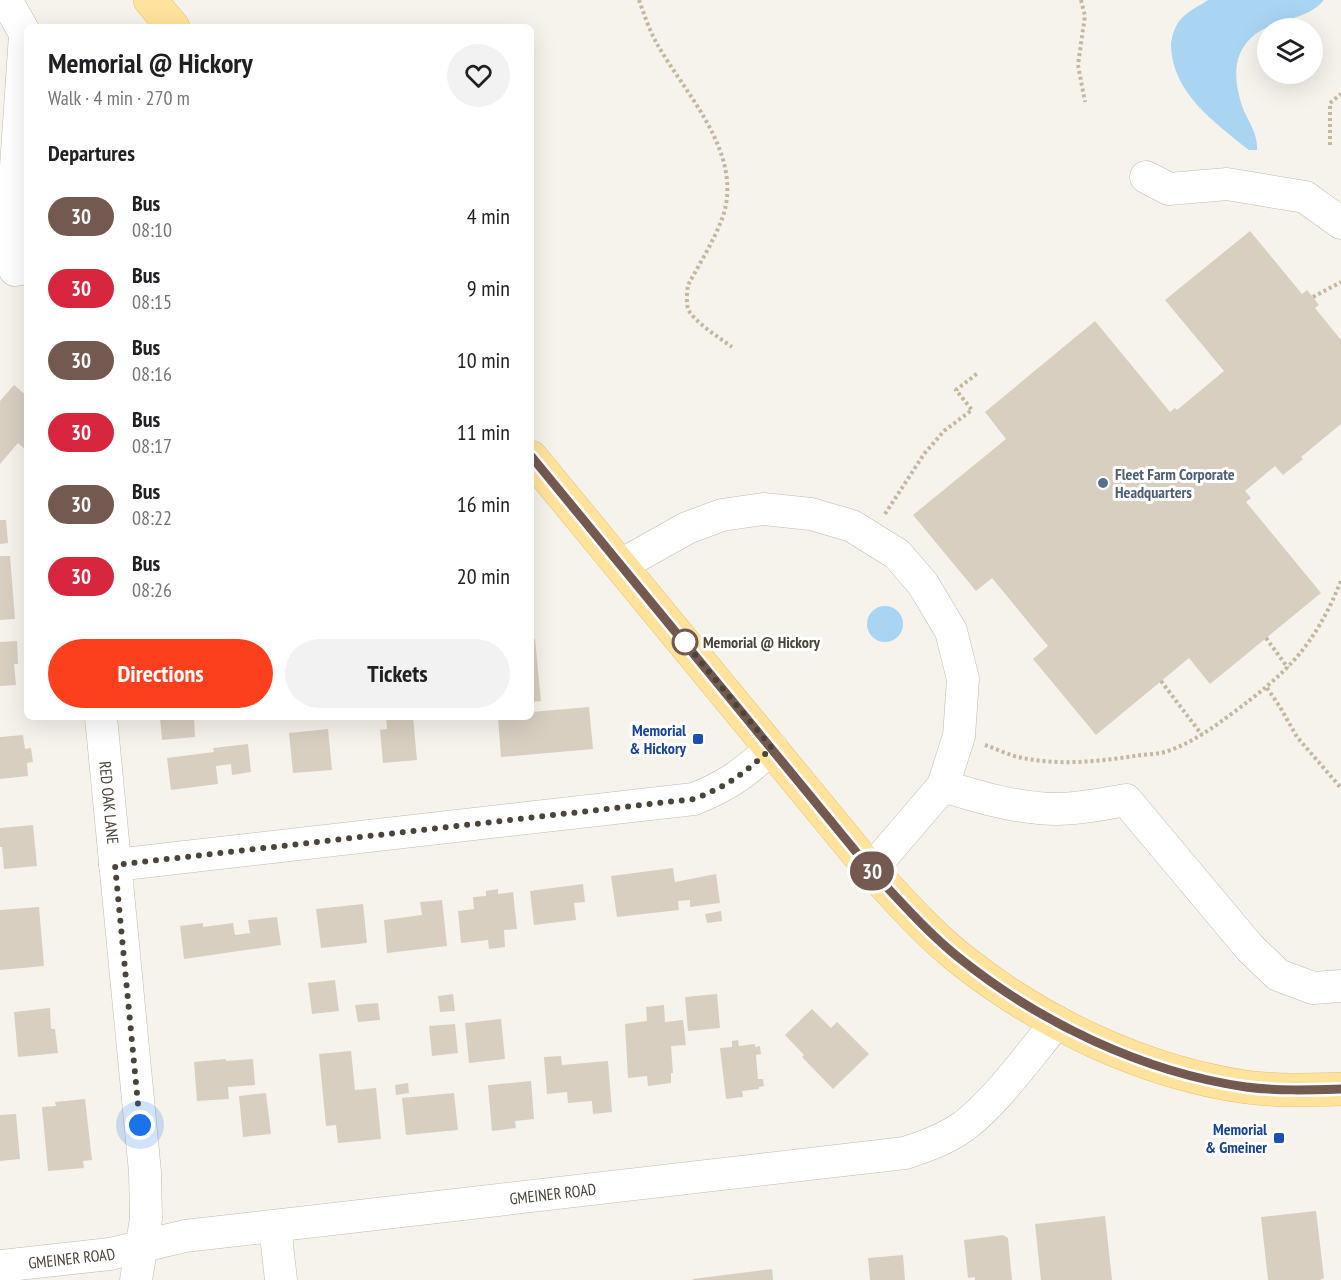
<!DOCTYPE html>
<meta charset="utf-8">
<style>
body{margin:0;font-family:"PT Sans Narrow",sans-serif;background:#f2f2f2;color:#202124;height:100vh;display:flex;flex-direction:column;font-size:22px;white-space:nowrap}
*{box-sizing:border-box;margin:0}
p{font-size:20px;color:#757577}
.icon{flex:none;width:33px;height:33px;fill:none;stroke:currentColor;stroke-width:2;stroke-linecap:round;stroke-linejoin:round}
.map{position:relative;flex:1;overflow:hidden}
.details{position:absolute;left:24px;top:24px;width:510px;height:696px;display:flex;flex-direction:column;background:#fff;border-radius:9px;box-shadow:0 6px 24px #0002}
.details>*{flex:none}
.badge{padding:0 12px;border-radius:20px;font-size:21px;line-height:39px}
.tools{position:absolute;left:1257px;top:18px;display:grid;gap:12px}
.tools a{display:grid;place-items:center;width:66px;height:66px;border-radius:50%;background:#fff;box-shadow:0 6px 24px #0002;font-size:30px}
.you{position:absolute;width:30px;height:30px;margin:-15px;border:4px solid #fff;border-radius:50%;background:#1a73e8;box-shadow:0 0 0 9px #1a73e833}
.map>.badge{position:absolute;translate:-50% -50%;box-shadow:0 0 0 3px #fff}
h2{padding:0 24px;font-size:22px;line-height:54px}
.round{display:grid;place-items:center;flex:none;width:63px;height:63px;border-radius:32px;background:#f2f2f2}
.overview{display:flex;align-items:center;justify-content:space-between;height:102px;padding:0 24px}
h1{font-size:28px;font-weight:800;line-height:45px}
.action{display:flex;gap:12px;margin-top:auto;padding:12px 24px}
.action a{flex:1;height:69px;border-radius:36px;background:#fc3f1d;color:#fff;font-size:24px;font-weight:800;line-height:69px;text-align:center}
.action a+a{background:#f2f2f2;color:#202124}
ul{padding:0;list-style:none}
li{display:flex;align-items:center;gap:18px;height:72px;padding:0 24px}
li div{flex:1}
li b{display:block;font-size:22px}
li em{font-style:normal}
li .badge{min-width:66px;font-weight:700;text-align:center}
.map>svg:first-child{display:block}
.water{fill:#a9d4f2}
.building{fill:#d8cfc1}
.lines{fill:none;stroke-linecap:round;stroke-linejoin:round}
.minor-casing{stroke:#c2bbae;stroke-width:33}
.major-casing{stroke:#e6c16a;stroke-width:34}
.path{stroke:#c4b79f;stroke-width:4;stroke-dasharray:3 3;stroke-linecap:butt}
.minor{stroke:#fff;stroke-width:32}
.major{stroke:#ffe39c;stroke-width:33}
.line-casing{stroke:#fff;stroke-width:14}
.line{stroke:#735950;stroke-width:9}
.walk{stroke:#4b4439;stroke-width:6;stroke-dasharray:0 10.8}
.service-dot{fill:#5c6f8a;stroke:#fff;stroke-width:2}
.stop-dot{fill:#fff;stroke:#735950;stroke-width:3}
.transit-dot{fill:#1a4fb4;stroke:#fff;stroke-width:2}
.labels{text-anchor:middle;dominant-baseline:central;stroke-width:6;stroke-linejoin:round;paint-order:stroke}
.service-label{font-size:16px;font-weight:bold;fill:#4e5e75;stroke:#fff;text-anchor:start}
.stop-label{font-size:16px;font-weight:bold;fill:#4b4439;stroke:#fff;text-anchor:start}
.transit-label{font-size:16px;font-weight:bold;fill:#164399;stroke:#fff;text-anchor:end}
.street-label{font-size:16px;fill:#4b4439;stroke:#fff}
</style>
<div class="map">
<svg width="1341" height="1280" viewBox="0 0 1341 1280">
<rect width="100%" height="100%" fill="#f6f3ec"/>
<!-- water -->
<path class="water" d="M1208 0H1324C1306 22 1272 18 1251 38 1230 57 1235 87 1244 111 1250 124 1258 135 1257 150H1249C1215 123 1171 92 1171 44 1172 36 1175 25 1181 19 1188 11 1199 6 1208 0Z
M867 624a18 18 0 1 1 36 0a18 18 0 1 1-36 0Z"/>
<!-- building -->
<path class="building" d="M1250 231 1302 294 1307 290 1313 297 1319 305 1315 308 1341 340V424L1301 457 1303 459 1283 475 1275 466 1245 491 1251 498 1246 502 1321 593 1210 684 1189 658 1096 735 1033 659 1048 646 992 578 976 591 913 515 1006 439 985 412 1095 321 1170 412 1175 408 1177 410 1224 371 1165 300Z
M14 385 27 396V451L18 443 0 464V401Z
M0 520H6L8 543 0 544Z
M0 556H10L15 619 0 620Z
M531 639H535L541 701 531 702Z
M17 641 18 664H14L16 685 0 686V642Z
M589 707 593 749 501 757 498 717H531V712Z
M160 717H194L195 737 162 740Z
M386 717H413L417 760 383 763 380 730 387 729Z
M328 729 332 770 293 773 289 733Z
M23 735 25 749 31 748 33 762 27 763 28 776 0 779V737Z
M248 744 251 772 232 775 231 764 216 766 218 784 171 790 167 758 214 752 213 748Z
M33 825 37 866 4 869 2 847H0V828Z
M673 868 675 882 716 874 720 903 690 907V900L678 901 679 910 617 917 611 876Z
M583 884 585 902 574 903 576 920 534 925 530 891Z
M498 889V894L513 892 517 929 504 930 505 947 489 949 488 940 461 943 458 911 474 909 473 897 486 896V891Z
M442 900 447 946 387 953 384 920 422 915 420 902Z
M363 904 367 943 321 948 316 909Z
M39 907 44 966 0 970V910Z
M721 911 722 921 707 923 705 914Z
M277 917 281 945 184 959 180 926 203 923V927L233 923 235 935 250 933 248 920Z
M335 980 339 1011 312 1014 308 983Z
M453 994 455 1011 440 1012 438 996Z
M717 994 720 1028 688 1031 685 997Z
M378 1003 380 1020 358 1022 355 1005Z
M664 1005 665 1022 683 1020 686 1045 671 1046 673 1073H671V1083L648 1086 647 1076 628 1078 625 1024 647 1021 646 1007Z
M50 1008 51 1029H55L58 1053 18 1057 14 1012Z
M812 1009 831 1028 837 1022 869 1054 833 1089 802 1057 804 1055 785 1035Z
M501 1019 505 1059 469 1063 465 1023Z
M455 1024 458 1053 432 1056 429 1026Z
M738 1040 739 1046 755 1044V1047L760 1046 761 1054 756 1055 758 1079H763L764 1086 759 1087V1089L742 1091 743 1097 726 1099 720 1048 732 1047V1041Z
M351 1051 355 1090 376 1088 381 1139 338 1143 336 1125 326 1126 319 1054Z
M561 1056 562 1065 608 1061 612 1112 593 1114 592 1101 568 1103 567 1092 547 1094 544 1057Z
M226 1059V1061L253 1059 255 1085 228 1087 229 1099 197 1101 194 1062Z
M531 1081 534 1119 515 1121 516 1128 492 1131 488 1085Z
M408 1083 409 1093 396 1095 395 1085Z
M266 1093 271 1134 243 1137 239 1096Z
M454 1093 458 1130 406 1135 402 1098Z
M85 1099 92 1160 83 1161 84 1168 48 1171 42 1107 56 1106 55 1102Z
M16 1114 20 1159 0 1161V1115Z
M1316 1211 1324 1278 1320 1280H1268L1261 1217Z
M1105 1216 1112 1280H1041L1035 1224Z
M1003 1235 1008 1238 1012 1280H975V1277L968 1278 964 1240Z
M903 1255 905 1280H870L868 1258Z
M772 1269 773 1280H693V1279Z"/>
<g class="lines">
<defs>
<g id="minor">
<path d="M6 0 27 37"/>
<path d="M1146 177 1169 189 1227 184 1305 197 1341 223"/>
<path d="M27 219 12 225 15 270 27 268"/>
<path d="M12 225 25 35"/>
<path d="M621 565 687 528 722 515 763 509 811 514 852 526 897 554 923 584 951 631 963 679 959 736 943 786 871 870"/>
<path id="s1" d="M101 717 145 1172 146 1219 136 1280"/>
<path d="M943 786C979 797 1018 809 1057 809 1080 809 1103 804 1126 800L1250 948 1278 975 1313 988 1341 986"/>
<path d="M115 865 694 799C729 785 744 773 772 748"/>
<path d="M275 1226 281 1280"/>
<path id="s2" d="M0 1266 110 1254 185 1236 905 1153C926 1146 946 1139 964 1126 998 1100 1029 1055 1057 1022"/>
</g>
<path id="major" d="M150 0 173 27
M531 457 871 870C899 900 926 931 958 957 1039 1022 1142 1072 1246 1087 1277 1091 1309 1090 1341 1089"/>
</defs>
<!-- minor casing -->
<use href="#minor" class="minor-casing"/>
<!-- major casing -->
<use href="#major" class="major-casing"/>
<!-- path -->
<path class="path" d="M639 0C644 14 649 29 656 42 684 93 744 152 723 216 715 239 700 263 688 285 687 292 686 301 688 309 694 322 720 338 732 347
M1081 0 1085 16 1078 65 1085 102
M1330 145V103L1341 94
M1313 297 1341 282
M885 514 924 454 944 431 972 410 956 390 979 372
M1266 638 1288 668
M1161 681 1202 735
M1267 688 1280 707 1297 737 1341 788
M985 745C997 749 1010 756 1023 758 1061 766 1103 761 1141 755 1150 754 1160 754 1168 751 1191 743 1211 729 1230 715 1287 673 1314 647 1341 581"/>
<!-- minor -->
<use href="#minor" class="minor"/>
<!-- major -->
<use href="#major" class="major"/>
</g>
<g class="lines">
<defs>
<path id="line" d="M531 456 871 870C899 900 926 931 958 957 1039 1022 1142 1072 1246 1087 1277 1091 1309 1090 1341 1089"/>
</defs>
<!-- line casing -->
<use href="#line" class="line-casing"/>
<!-- line -->
<use href="#line" class="line"/>
<!-- walk -->
<path class="walk" d="M140 1125 115 865 694 799C730 785 744 773 772 748L681 638 685 642"/>
</g>
<!-- markers -->
<circle class="service-dot" cx="1103" cy="483" r="6"/>
<circle class="stop-dot" cx="685" cy="642" r="12"/>
<g class="transit-dot">
<rect x="692" y="733" width="12" height="12" rx="3"/>
<rect x="1273" y="1132" width="12" height="12" rx="3"/>
</g>
<g class="labels">
<!-- service labels -->
<g class="service-label">
<text x="1115" y="474">Fleet Farm Corporate<tspan x="1115" dy="18">Headquarters</tspan></text>
</g>
<!-- stop labels -->
<g class="stop-label">
<text x="703" y="642">Memorial @ Hickory</text>
</g>
<!-- transit labels -->
<g class="transit-label">
<text x="686" y="730">Memorial<tspan x="686" dy="18">&amp; Hickory</tspan></text>
<text x="1267" y="1129">Memorial<tspan x="1267" dy="18">&amp; Gmeiner</tspan></text>
</g>
<!-- street labels -->
<g class="street-label">
<text stroke="none"><textPath href="#s1" startOffset="86">RED OAK LANE</textPath></text>
<text stroke="none"><textPath href="#s2" startOffset="558">GMEINER ROAD</textPath></text>
<text stroke="none"><textPath href="#s2" startOffset="72">GMEINER ROAD</textPath></text>
</g>
</g>
</svg>
<div class="tools">
<a><svg class="icon" aria-label="layers" viewBox="0 0 24 24"><path d="M12 4l9 5-9 5-9-5zM3 14l9 5 9-5"/></svg></a>
</div>
<div class="you" style="left:140px;top:1125px"></div>
<b class="badge" style="left:872px;top:871px;background:#735950;color:#fff">30</b>
<section class="details">
<div class="overview"><div><h1>Memorial @ Hickory</h1><p>Walk · 4 min · 270 m</p></div><a class="round"><svg class="icon" aria-label="heart" viewBox="0 0 24 24"><path d="M12 20l-8-8c-3-5 5-10 8-4 3-6 11-1 8 4z"/></svg></a></div>
<h2>Departures</h2>
<ul>
<li><span class="badge" style="background:#735950;color:#fff">30</span><div><b>Bus</b><p>08:10</p></div><em>4 min</em></li>
<li><span class="badge" style="background:#d7263d;color:#fff">30</span><div><b>Bus</b><p>08:15</p></div><em>9 min</em></li>
<li><span class="badge" style="background:#735950;color:#fff">30</span><div><b>Bus</b><p>08:16</p></div><em>10 min</em></li>
<li><span class="badge" style="background:#d7263d;color:#fff">30</span><div><b>Bus</b><p>08:17</p></div><em>11 min</em></li>
<li><span class="badge" style="background:#735950;color:#fff">30</span><div><b>Bus</b><p>08:22</p></div><em>16 min</em></li>
<li><span class="badge" style="background:#d7263d;color:#fff">30</span><div><b>Bus</b><p>08:26</p></div><em>20 min</em></li>
</ul>
<div class="action"><a>Directions</a><a>Tickets</a></div>
</section>
</div>
